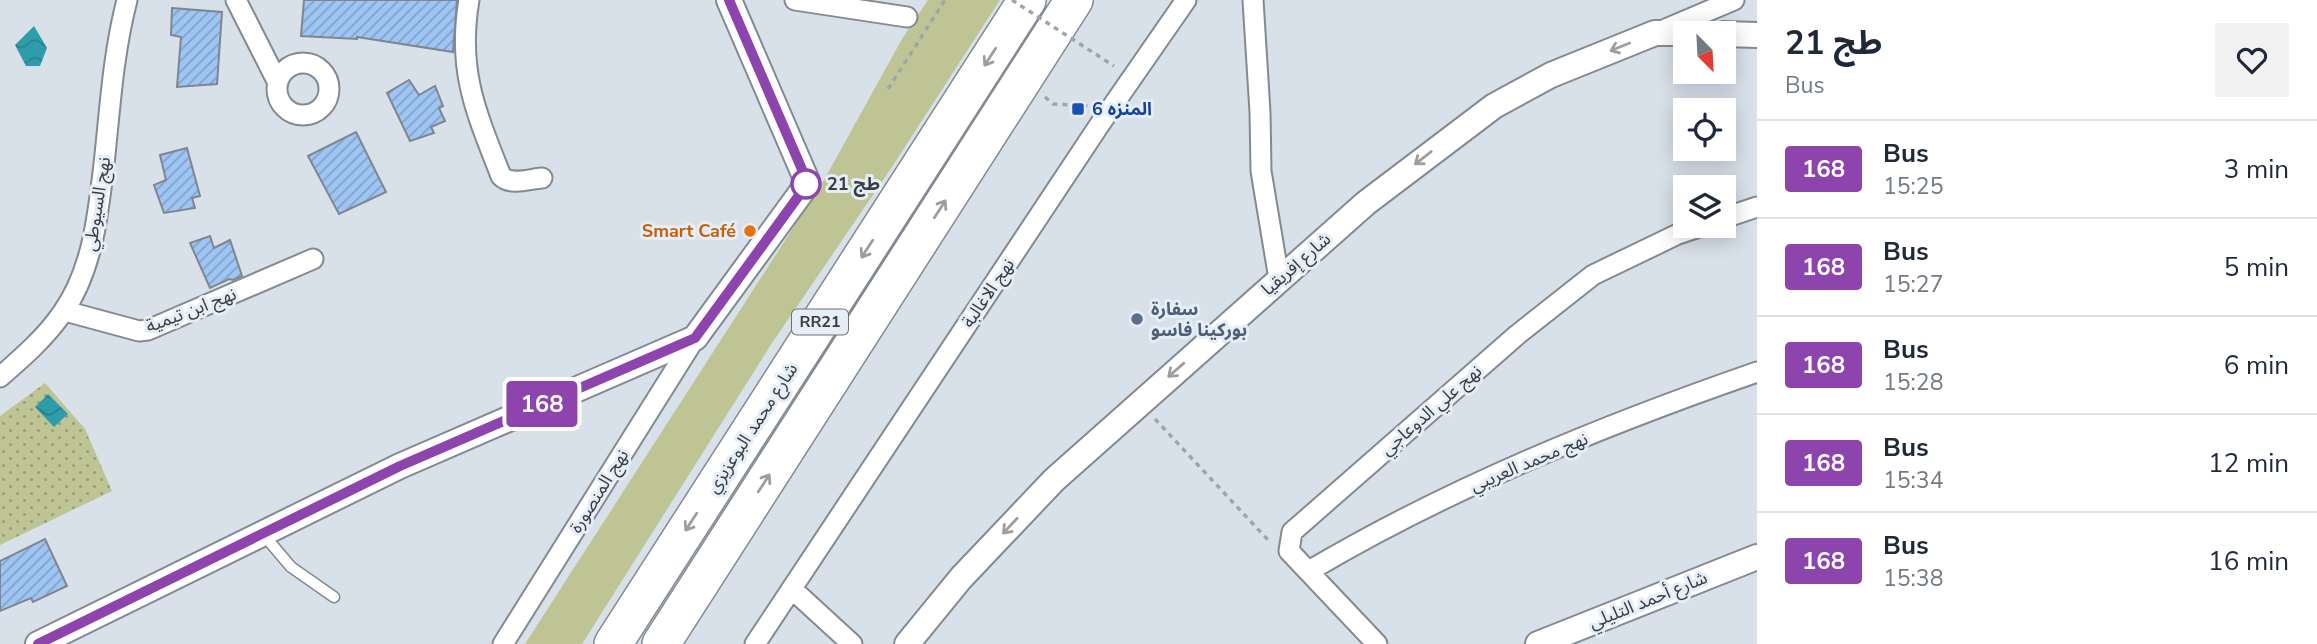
<!DOCTYPE html>
<meta charset="utf-8">
<style>
body{margin:0;font-family:"Nunito Sans","Noto Sans Arabic",sans-serif;background:#f2f2f3;color:#1f2937;height:100vh;display:flex;flex-direction:column;font-size:26px;white-space:nowrap}
*{box-sizing:border-box;margin:0}
p{font-size:23px;color:#747a83}
.icon{flex:none;width:38px;height:38px;fill:none;stroke:currentColor;stroke-width:2;stroke-linecap:round;stroke-linejoin:round}
.map{position:relative;flex:1;overflow:hidden}
.side{display:flex;flex-direction:column;background:#fff;width:560px}
.side>*{flex:none}
.badge{padding:0 14px;border-radius:5px;font-size:24px;line-height:46px}
.needle{width:46px;rotate:156deg}
.fabs{position:absolute;left:1673px;top:21px;display:grid;gap:14px}
.fabs a{display:grid;place-items:center;width:63px;height:63px;border-radius:0px;background:#fff;box-shadow:0 4px 18px #0003;font-size:35px}
.map>.badge{position:absolute;translate:-50% -50%;box-shadow:0 0 0 4px #fff}
.round{display:grid;place-items:center;flex:none;width:74px;height:74px;border-radius:0px;background:#f2f2f3}
.summary{display:flex;align-items:center;justify-content:space-between;height:119px;padding:0 28px}
h1{font-size:33px;font-weight:700;line-height:52px}
ul{padding:0;list-style:none}
li{display:flex;align-items:center;gap:21px;height:98px;padding:0 28px;border-top:2px solid #e0e1e3}
li div{flex:1}
li b{display:block;font-size:26px}
li em{font-style:normal}
li .badge{min-width:77px;font-weight:700;text-align:center}
main{display:flex;flex:1;min-height:0}
.map>svg:first-child{display:block}
.green{fill:#bfc494}
.garden{fill:url(#garden-dots)}
.water{fill:url(#water-waves)}
.building{fill:url(#building-hatch);stroke:#7f868f;stroke-width:2}
.lines{fill:none;stroke-linecap:round;stroke-linejoin:round}
.service-casing{stroke:#838a92;stroke-width:13}
.minor-casing{stroke:#838a92;stroke-width:23}
.tertiary-casing{stroke:#838a92;stroke-width:28}
.motorway-casing{stroke:#838a92;stroke-width:40}
.path{stroke:#9ea5ac;stroke-width:3.5;stroke-dasharray:5 5;stroke-linecap:butt}
.service{stroke:#fff;stroke-width:10}
.minor{stroke:#fff;stroke-width:19}
.tertiary{stroke:#fff;stroke-width:24}
.motorway{stroke:#fff;stroke-width:37}
.path-bridge{stroke:#9ea5ac;stroke-width:3.5;stroke-dasharray:5 5;stroke-linecap:butt}
.oneway{stroke:#9c9ea0}
.line-casing{stroke:#fff;stroke-width:16}
.line{stroke:#8e44ad;stroke-width:10}
.transit-dot{fill:#1a4fb4;stroke:#e5edf7;stroke-width:2.5}
.stop-dot{fill:#fff;stroke:#8e44ad;stroke-width:3.5}
.food-dot{fill:#e8710a;stroke:#e5edf7;stroke-width:2.5}
.service-dot{fill:#5c6f8a;stroke:#e5edf7;stroke-width:2.5}
.labels{text-anchor:middle;dominant-baseline:central;stroke-width:6;stroke-linejoin:round;paint-order:stroke}
.shield{fill:#e5edf7;stroke:#6d7177;stroke-width:2}
.shield-label{font-size:16px;font-weight:bold;fill:#393c40}
.transit-label{font-size:18px;font-weight:bold;fill:#164399;stroke:#e5edf7;text-anchor:start}
.stop-label{font-size:18px;font-weight:bold;fill:#393c40;stroke:#e5edf7;text-anchor:start}
.street-label{font-size:18px;fill:#393c40;stroke:#e5edf7}
.food-label{font-size:18px;font-weight:bold;fill:#c56008;stroke:#e5edf7;text-anchor:end}
.service-label{font-size:18px;font-weight:bold;fill:#4e5e75;stroke:#e5edf7;text-anchor:start}
</style>
<main>
<div class="map">
<svg width="1757" height="644" viewBox="0 0 1757 644">
<defs>
<pattern id="garden-dots" width="8" height="8" patternUnits="userSpaceOnUse" patternTransform="scale(1.75)"><rect width="8" height="8" fill="#bfc494"/><path d="M2 2h.1M6 6h.1" fill="none" stroke="#9ca07a" stroke-width="1.8" stroke-linecap="round"/></pattern>
<pattern id="water-waves" width="16" height="10" patternUnits="userSpaceOnUse" patternTransform="scale(1.75)"><rect width="16" height="10" fill="#2e9dab"/><path d="M0 5q4-4 8 0t8 0" fill="none" stroke="#28818d"/></pattern>
<pattern id="building-hatch" width="6" height="6" patternUnits="userSpaceOnUse" patternTransform="scale(1.75)"><rect width="6" height="6" fill="#9ec5f4"/><path d="M-1 1l2-2M0 6l6-6M5 7l2-2" fill="none" stroke="#82a1c7"/></pattern>
</defs>
<rect width="100%" height="100%" fill="#d8e0ea"/>
<!-- green -->
<path class="green" d="M928 0H1000L890 170 772 343 582 644H525L824 180 902 39Z"/>
<!-- garden -->
<path class="garden" d="M45 383 85 429 112 491 0 545V416Z"/>
<!-- water -->
<path class="water" d="M34 26 47 48 40 66H26L15 45Z
M48 394 68 414 54 427 35 407Z"/>
<!-- building -->
<path class="building" d="M304 0H457L453 52 357 37V39L301 36Z
M172 8 222 12 217 84 177 87 181 37 171 35Z
M409 80 419 95 435 86 443 106 439 108 445 121 431 127 434 133 410 141 387 93Z
M356 132 386 192 339 214 308 156Z
M187 148 200 196 192 198 195 208 164 213 154 185 166 180 160 155Z
M210 236 214 248 230 240 242 276 233 280 229 279 210 288 190 243Z
M45 539 67 586 33 602 31 598 0 611V561Z"/>
<g class="lines">
<defs>
<path id="service" d="M263 534 291 567 334 597"/>
<path id="minor" d="M236 0 277 81
M469 0C457 71 476 112 501 176 511 186 529 179 542 178
M795 0 907 17
M1253 0 1260 112 1261 171 1279 279
M1661 31 1734 0
M277 89a26 26 0 1 1 52 0a26 26 0 1 1-52 0Z
M1724 218 1757 207
M65 311 139 331 148 330 313 259
M0 377C23 357 46 337 63 312 93 269 98 214 104 164 110 109 113 54 127 0
M1309 571C1449 488 1604 425 1757 372
M792 589 852 644
M503 644 695 338
M755 644 1100 124 1186 0
M1377 644 1289 551 1292 532 1517 335 1593 275 1678 234 1702 226"/>
<path id="tertiary" d="M1724 34 1757 35
M38 644 400 466 695 338 803 190 807 181 729 0
M907 644 961 578 1054 480 1366 203 1494 106 1551 75 1655 33H1685
M1538 644 1757 557"/>
<path id="motorway" d="M613 644 1027 0
M661 644 1074 0"/>
</defs>
<!-- service casing -->
<use href="#service" class="service-casing"/>
<!-- minor casing -->
<use href="#minor" class="minor-casing"/>
<!-- tertiary casing -->
<use href="#tertiary" class="tertiary-casing"/>
<!-- motorway casing -->
<use href="#motorway" class="motorway-casing"/>
<!-- path -->
<path class="path" d="M888 89 945 0
M1045 97 1053 104 1088 106
M1155 419 1269 541"/>
<!-- service -->
<use href="#service" class="service"/>
<!-- minor -->
<use href="#minor" class="minor"/>
<!-- tertiary -->
<use href="#tertiary" class="tertiary"/>
<!-- motorway -->
<use href="#motorway" class="motorway"/>
<!-- path-bridge -->
<path class="path-bridge" d="M1012 0 1114 66"/>
</g>
<!-- one-way arrows -->
<defs><path id="oneway-shaft" d="M-6 0H5M1.5-3L5.5 0L1.5 3" fill="none" stroke-width="1.6" stroke-linecap="round" stroke-linejoin="round" transform="scale(1.75)"/></defs>
<g class="oneway">
<use href="#oneway-shaft" transform="translate(1620 47) rotate(158)"/>
<use href="#oneway-shaft" transform="translate(990 57) rotate(123)"/>
<use href="#oneway-shaft" transform="translate(1423 158) rotate(142)"/>
<use href="#oneway-shaft" transform="translate(940 209) rotate(-57)"/>
<use href="#oneway-shaft" transform="translate(867 249) rotate(123)"/>
<use href="#oneway-shaft" transform="translate(1176 370) rotate(139)"/>
<use href="#oneway-shaft" transform="translate(764 483) rotate(-57)"/>
<use href="#oneway-shaft" transform="translate(691 522) rotate(123)"/>
<use href="#oneway-shaft" transform="translate(1010 526) rotate(133)"/>
</g>
<g class="lines">
<defs>
<path id="line" d="M38 644 400 466 695 338 803 190 807 181 729 0"/>
</defs>
<!-- line casing -->
<use href="#line" class="line-casing"/>
<!-- line -->
<use href="#line" class="line"/>
</g>
<!-- markers -->
<rect class="transit-dot" x="1071" y="102" width="14" height="14" rx="3.5"/>
<circle class="stop-dot" cx="806" cy="184" r="14"/>
<circle class="food-dot" cx="750" cy="231" r="7"/>
<circle class="service-dot" cx="1137" cy="319" r="7"/>
<g class="labels">
<!-- shield labels -->
<rect class="shield" x="792" y="309.5" width="56" height="25" rx="5"/>
<g class="shield-label">
<text x="820" y="322">RR21</text>
</g>
<!-- transit labels -->
<g class="transit-label">
<text x="1092" y="109">المنزه 6</text>
</g>
<!-- stop labels -->
<g class="stop-label">
<text x="827" y="184">طج 21</text>
</g>
<!-- street labels -->
<g class="street-label">
<text transform="translate(97 204) rotate(-81)">نهج السيوطي</text>
<text transform="translate(1296 264) rotate(-41)">شارع إفريقيا</text>
<text transform="translate(988 293) rotate(-56)">نهج الاغالبة</text>
<text transform="translate(191 310) rotate(-21)">نهج ابن تيمية</text>
<text transform="translate(1431 410) rotate(-41)">نهج علي الدوعاجي</text>
<text transform="translate(752 428) rotate(-57)">شارع محمد البوعزيزي</text>
<text transform="translate(1529 462) rotate(-23)">نهج محمد العريبي</text>
<text transform="translate(599 491) rotate(-58)">نهج المنصورة</text>
<text transform="translate(1648 600) rotate(-22)">شارع أحمد التليلي</text>
</g>
<!-- food labels -->
<g class="food-label">
<text x="736" y="231">Smart Café</text>
</g>
<!-- service labels -->
<g class="service-label">
<text x="1151" y="309">سفارة<tspan x="1151" dy="21">بوركينا فاسو</tspan></text>
</g>
</g>
</svg>
<div class="fabs">
<a><svg class="needle" viewBox="-14 -14 28 28"><path d="M0-13l5 13h-10z" fill="#e53935"/><path d="M0 13l5-13h-10z" fill="#747a83"/></svg></a>
<a><svg class="icon" aria-label="locate" viewBox="0 0 24 24"><circle cx="12" cy="12" r="6"/><path d="M12 2v4M12 18v4M2 12h4M18 12h4"/></svg></a>
<a><svg class="icon" aria-label="layers" viewBox="0 0 24 24"><path d="M12 4l9 5-9 5-9-5zM3 14l9 5 9-5"/></svg></a>
</div>
<b class="badge" style="left:542px;top:404px;background:#8e44ad;color:#fff">168</b>
</div>
<section class="side">
<div class="summary"><div><h1>طج 21</h1><p>Bus</p></div><a class="round"><svg class="icon" aria-label="heart" viewBox="0 0 24 24"><path d="M12 20l-8-8c-3-5 5-10 8-4 3-6 11-1 8 4z"/></svg></a></div>
<ul>
<li><span class="badge" style="background:#8e44ad;color:#fff">168</span><div><b>Bus</b><p>15:25</p></div><em>3 min</em></li>
<li><span class="badge" style="background:#8e44ad;color:#fff">168</span><div><b>Bus</b><p>15:27</p></div><em>5 min</em></li>
<li><span class="badge" style="background:#8e44ad;color:#fff">168</span><div><b>Bus</b><p>15:28</p></div><em>6 min</em></li>
<li><span class="badge" style="background:#8e44ad;color:#fff">168</span><div><b>Bus</b><p>15:34</p></div><em>12 min</em></li>
<li><span class="badge" style="background:#8e44ad;color:#fff">168</span><div><b>Bus</b><p>15:38</p></div><em>16 min</em></li>
</ul>
</section>
</main>
